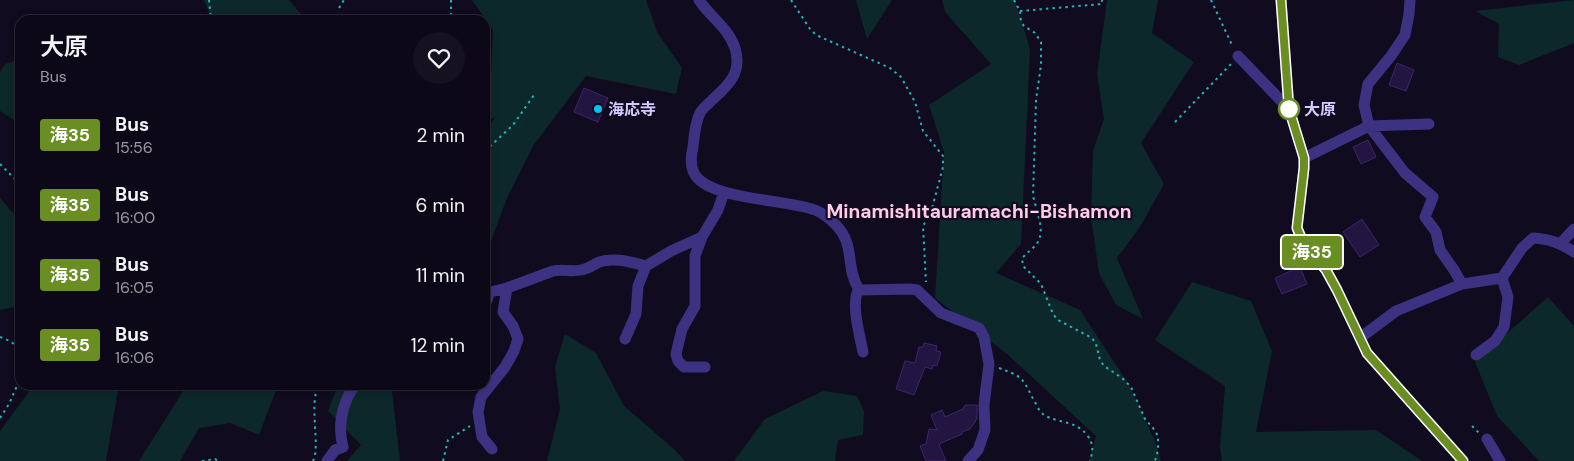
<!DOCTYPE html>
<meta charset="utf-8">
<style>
body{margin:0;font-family:"DM Sans","Noto Sans JP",sans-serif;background:#151120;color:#f1f3f6;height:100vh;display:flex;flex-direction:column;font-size:19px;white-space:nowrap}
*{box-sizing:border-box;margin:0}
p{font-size:16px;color:#9a9aa1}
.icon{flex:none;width:28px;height:28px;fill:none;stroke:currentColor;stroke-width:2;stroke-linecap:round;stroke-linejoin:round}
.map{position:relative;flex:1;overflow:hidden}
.sheet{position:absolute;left:15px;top:15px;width:475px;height:375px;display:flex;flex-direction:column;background:#0c0817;border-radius:15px;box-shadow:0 2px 8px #0003,0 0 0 1px #2c2936}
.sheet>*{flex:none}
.badge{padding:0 10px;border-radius:4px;font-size:18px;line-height:32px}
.map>.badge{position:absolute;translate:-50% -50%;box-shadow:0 0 0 2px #fff}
.round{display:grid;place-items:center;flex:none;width:52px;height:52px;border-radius:26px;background:#151120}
.summary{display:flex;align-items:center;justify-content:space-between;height:85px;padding:0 25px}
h1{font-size:24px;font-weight:600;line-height:38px}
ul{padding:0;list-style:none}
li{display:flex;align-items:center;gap:15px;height:70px;padding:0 25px}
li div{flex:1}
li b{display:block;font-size:19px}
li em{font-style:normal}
li .badge{min-width:55px;font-weight:700;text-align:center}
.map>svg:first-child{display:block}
.green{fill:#0d282a}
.building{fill:#231542;stroke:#3c256f}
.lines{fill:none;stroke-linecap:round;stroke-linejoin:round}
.path{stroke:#24b2b8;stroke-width:2;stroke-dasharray:2.5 4;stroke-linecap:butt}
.minor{stroke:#3d3282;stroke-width:11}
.line-casing{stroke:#fff;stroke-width:11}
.line{stroke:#6b8e23;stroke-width:8}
.poi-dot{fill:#00c3f4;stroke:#100b1f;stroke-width:2}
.stop-dot{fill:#fff;stroke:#6b8e23;stroke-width:2.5}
.labels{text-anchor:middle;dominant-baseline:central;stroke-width:4.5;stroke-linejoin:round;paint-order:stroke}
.poi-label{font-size:16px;font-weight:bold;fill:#d5c9ff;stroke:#100b1f;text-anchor:start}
.stop-label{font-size:16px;font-weight:bold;fill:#d5c9ff;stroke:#100b1f;text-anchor:start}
.quarter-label{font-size:19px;font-weight:bold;fill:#ffcbe7;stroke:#100b1f}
</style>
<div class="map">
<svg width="1574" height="461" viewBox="0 0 1574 461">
<rect width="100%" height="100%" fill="#100b1f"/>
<!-- green -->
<path class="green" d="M204 0H289L306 20H212Z
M472 0H646L657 32 682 68 676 94 586 76 533 146 507 198 485 257V134L495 117 485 121V75L491 72 493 30Z
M856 0H892L867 39Z
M942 0H1015L1030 49 1021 244 996 273 1080 310 1128 383 1155 441 1161 461H1089L1096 436 1007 354 935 298 944 152 929 105 991 64 945 12Z
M1107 0H1158L1152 33 1194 62 1141 143 1164 184 1140 227 1117 258 1143 319 1116 305 1099 273 1091 217 1093 151 1104 119 1097 74Z
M1574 0V43L1519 65 1498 57 1499 24 1475 11Z
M20 59V124L0 111V72L5 64Z
M0 198 20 221V306L0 310Z
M1192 282 1251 301 1272 351 1256 432 1376 430 1422 461H1222L1220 448 1225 386 1155 340Z
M1548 297 1574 326V461H1539L1497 416 1475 362Z
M565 334 596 353 624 406 674 449 685 461H547L560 409 555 367Z
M34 385H119L106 461H0V431Z
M187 385H278L259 435 230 423 199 428 180 461H139Z
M338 385H394L392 391 400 461H347L361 445 328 411Z
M823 391 857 396 864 411 863 435 838 440 835 461H734L765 419Z"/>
<!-- building -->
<path class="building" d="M1397 63 1414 70 1406 91 1389 85Z
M584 88 608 98 598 122 574 112Z
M1368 140 1376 157 1361 164 1353 147Z
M1362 219 1379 245 1360 257 1343 232Z
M1300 267 1307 284 1282 294 1275 278Z
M924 343 937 346 936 351 941 352 937 366 933 365 932 369 925 367 914 395 896 389 905 361 915 363 919 347H923Z
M965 405H977V418L975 422 970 429 962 432V434L939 444 946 461H926L920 446 926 444 929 429 937 430 931 415 942 410 945 417 963 409Z"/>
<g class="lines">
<!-- path -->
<path class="path" d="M209 0 211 20
M451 0V20
M791 0 810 29 816 35 890 68 901 77 915 102 923 131 943 156V167L931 212 923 226 926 282
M1014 0 1020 11 1021 21 1024 26 1035 33 1041 42V65L1036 100 1033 196 1040 222 1041 234 1037 244 1022 258 1023 266 1041 284 1053 314 1058 320 1092 338 1096 344 1100 360 1104 366 1122 378 1131 387 1145 419 1153 428 1158 436V450L1155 461
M1211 0 1232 45
M339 8 344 0
M1020 11 1102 4V0
M1175 122 1231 64
M485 151 513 125 534 95
M0 164 20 184
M0 337 10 341 20 349
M999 368C1020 376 1022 376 1032 397 1035 401 1037 407 1040 411 1050 424 1074 418 1087 435 1094 444 1093 451 1090 461
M0 418 9 404 20 379
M1472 426 1479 433
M202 461 215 459 218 461
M313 461C321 445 308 403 319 385
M443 461 448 440 470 426"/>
<!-- minor -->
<path class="minor" d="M699 0C710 17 728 27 735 48 743 74 727 86 710 102 706 106 702 109 700 113 695 123 694 137 693 147 691 155 690 165 694 173 707 200 787 199 815 210 823 213 830 219 836 225 856 246 845 266 858 288L861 290 910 289 917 290 941 313 979 328 984 337 989 364 984 405 985 430 978 450 968 461
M1281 0 1289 109 1304 158V168L1297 228 1303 242 1326 270 1337 290 1367 353 1463 461
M1410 0 1409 14 1405 35 1391 56 1368 84 1364 105 1369 126 1405 173 1433 197 1425 217 1436 232 1440 250 1454 270 1462 284
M1238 56 1289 109
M1304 158 1369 126 1429 124
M702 237 695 256V306L682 329 676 354 678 361 684 367H705
M1561 243 1574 229
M859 289C850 302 860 336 863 352
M485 305 490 292 507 288
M1360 338 1396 311 1462 284 1502 278
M625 339 636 314 638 286 646 266
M1476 355 1495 341 1504 327 1508 297 1502 278 1522 248 1533 238C1550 239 1560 243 1574 252
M1487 439 1500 461
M492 449 482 437 478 412 481 397 505 367 514 351 518 339 513 326 503 312 507 288 553 271C562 269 572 272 581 270 588 269 593 265 599 262 615 257 630 262 646 266L671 251 702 237 718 210 724 192
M327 461 335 450 343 447C342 442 341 439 341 435 339 419 345 396 356 385"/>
</g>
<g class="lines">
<defs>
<path id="line" d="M1281 0 1289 109 1304 158V168L1297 228 1303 242 1326 270 1337 290 1367 353 1463 461"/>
</defs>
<!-- line casing -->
<use href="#line" class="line-casing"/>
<!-- line -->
<use href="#line" class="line"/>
</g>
<!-- markers -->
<circle class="poi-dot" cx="598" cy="109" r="5"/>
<circle class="stop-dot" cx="1289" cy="109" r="10"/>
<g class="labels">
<!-- poi labels -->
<g class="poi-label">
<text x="608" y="109">海応寺</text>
</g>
<!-- stop labels -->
<g class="stop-label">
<text x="1304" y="109">大原</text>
</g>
<!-- quarter labels -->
<g class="quarter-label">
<text x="979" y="211">Minamishitauramachi-Bishamon</text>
</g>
</g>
</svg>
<b class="badge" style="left:1312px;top:252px;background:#6b8e23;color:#fff">海35</b>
<section class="sheet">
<div class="summary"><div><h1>大原</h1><p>Bus</p></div><a class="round"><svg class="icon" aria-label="heart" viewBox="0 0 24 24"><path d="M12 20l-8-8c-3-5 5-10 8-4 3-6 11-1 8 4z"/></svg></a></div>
<ul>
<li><span class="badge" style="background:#6b8e23;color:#fff">海35</span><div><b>Bus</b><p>15:56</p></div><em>2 min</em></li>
<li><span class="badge" style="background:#6b8e23;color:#fff">海35</span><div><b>Bus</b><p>16:00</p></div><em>6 min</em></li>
<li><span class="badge" style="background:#6b8e23;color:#fff">海35</span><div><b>Bus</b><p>16:05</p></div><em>11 min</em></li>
<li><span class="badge" style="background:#6b8e23;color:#fff">海35</span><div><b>Bus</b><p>16:06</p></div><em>12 min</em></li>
</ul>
</section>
</div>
